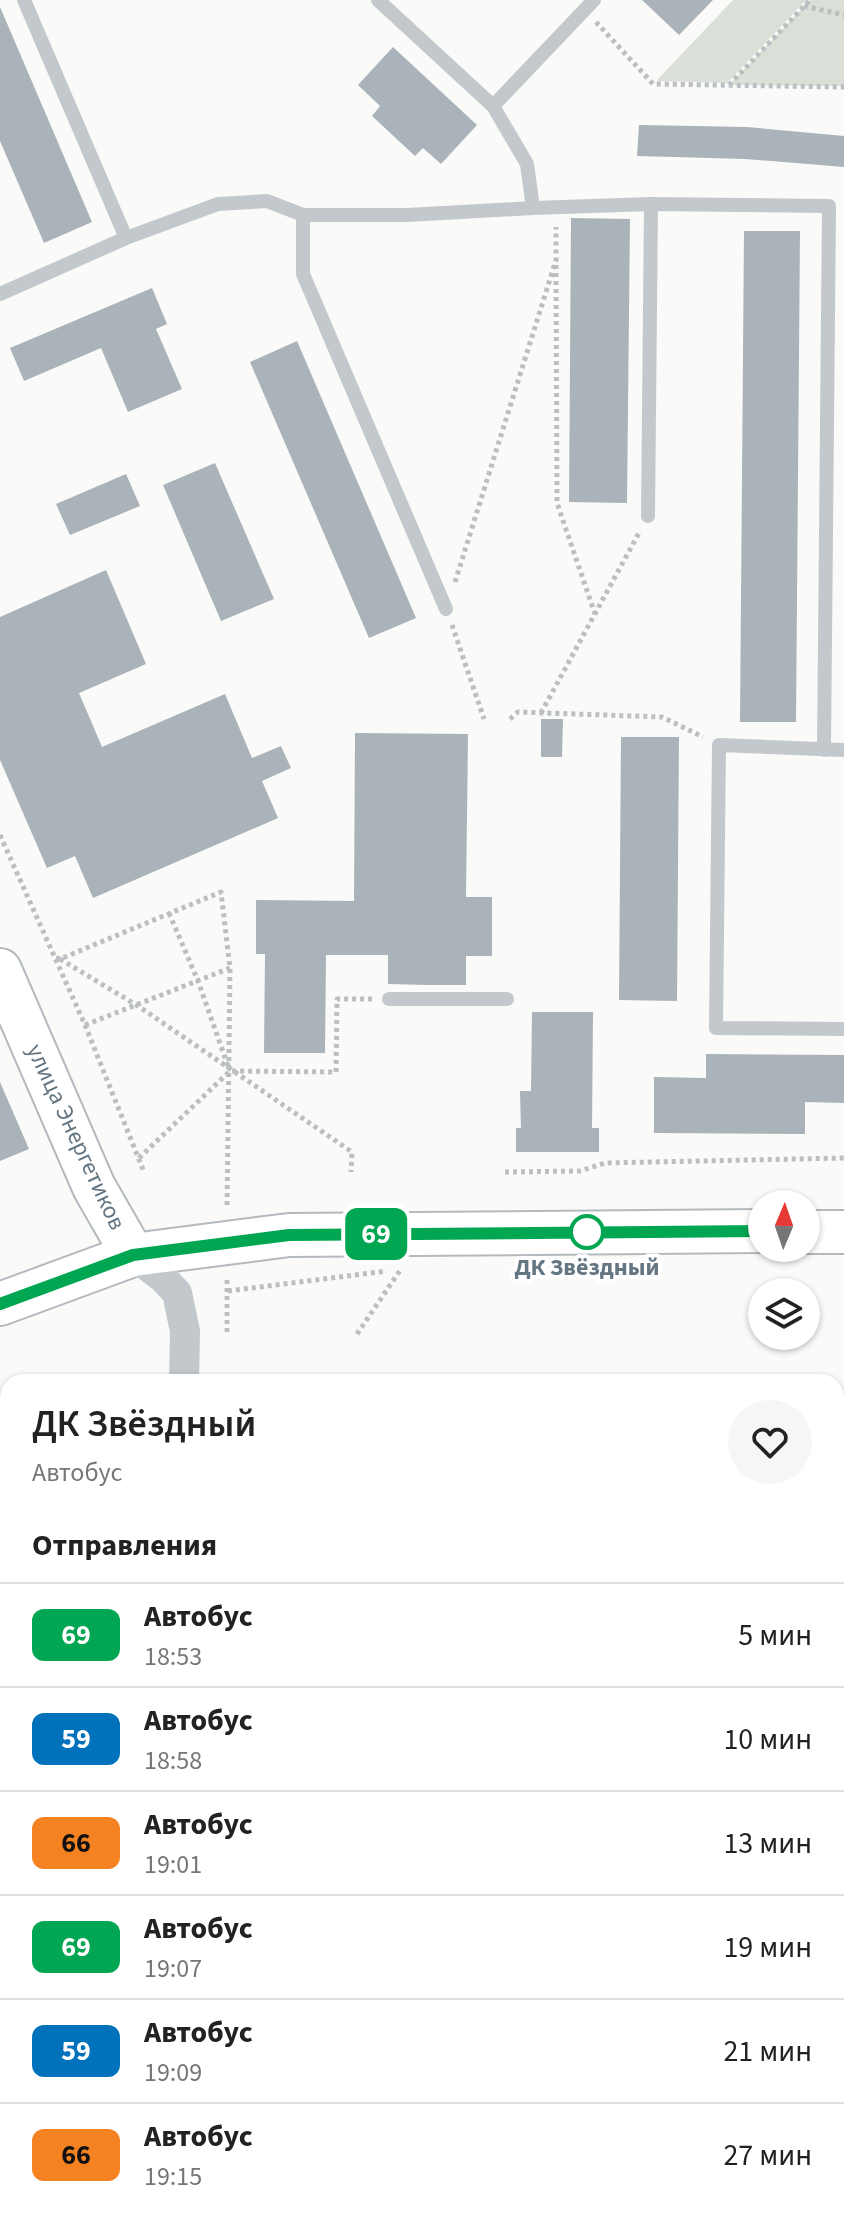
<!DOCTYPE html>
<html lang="ru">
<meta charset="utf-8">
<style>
body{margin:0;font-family:"Source Sans 3",sans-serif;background:#f6f6f6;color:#222;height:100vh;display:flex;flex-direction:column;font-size:30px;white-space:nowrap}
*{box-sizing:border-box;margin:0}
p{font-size:26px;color:#767676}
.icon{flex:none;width:44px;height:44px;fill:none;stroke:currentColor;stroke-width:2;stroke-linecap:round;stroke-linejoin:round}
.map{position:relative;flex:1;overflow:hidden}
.sheet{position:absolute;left:0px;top:1374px;width:844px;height:848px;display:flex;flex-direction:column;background:#fff;border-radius:24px 24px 0 0;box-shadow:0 2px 6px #0004}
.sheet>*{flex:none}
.badge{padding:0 16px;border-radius:12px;font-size:28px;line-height:52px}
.needle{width:52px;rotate:2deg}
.buttons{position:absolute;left:748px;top:1190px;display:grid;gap:16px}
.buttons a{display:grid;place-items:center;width:72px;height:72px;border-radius:50%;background:#fff;box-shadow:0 2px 6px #0004;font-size:40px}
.map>.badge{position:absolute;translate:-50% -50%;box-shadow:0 0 0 4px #fff}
h2{padding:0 32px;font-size:30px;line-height:72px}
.round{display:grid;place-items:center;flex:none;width:84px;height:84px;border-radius:42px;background:#f6f6f6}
.summary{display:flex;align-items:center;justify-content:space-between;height:136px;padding:0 32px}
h1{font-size:38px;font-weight:600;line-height:60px}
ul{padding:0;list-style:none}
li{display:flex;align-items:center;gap:24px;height:104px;padding:0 32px;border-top:2px solid #e0e0e0}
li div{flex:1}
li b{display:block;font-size:30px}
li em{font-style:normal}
li .badge{min-width:88px;font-weight:700;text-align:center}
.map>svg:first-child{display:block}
.green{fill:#dadfd7}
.building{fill:#aab3b9}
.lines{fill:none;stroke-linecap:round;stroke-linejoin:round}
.secondary-casing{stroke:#b3babf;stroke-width:46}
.path{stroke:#bbbfc2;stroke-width:5;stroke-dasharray:4 4;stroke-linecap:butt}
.lane{stroke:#c3c8cc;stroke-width:14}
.street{stroke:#c3c8cc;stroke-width:30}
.secondary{stroke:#fff;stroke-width:42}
.line-casing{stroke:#fff;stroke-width:18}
.line{stroke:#00a651;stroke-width:12}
.stop-dot{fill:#fff;stroke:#00a651;stroke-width:4}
.labels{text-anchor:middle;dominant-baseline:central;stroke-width:8;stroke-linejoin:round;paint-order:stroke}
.street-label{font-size:24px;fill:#657683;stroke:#fff}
.stop-label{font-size:24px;font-weight:bold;fill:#657683;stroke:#fff}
</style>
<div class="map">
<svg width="844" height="2222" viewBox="0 0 844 2222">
<rect width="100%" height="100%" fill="#fafaf8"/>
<!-- green -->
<path class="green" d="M733 0H806L727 83 658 81V79Z
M810 0H844V86L729 85Z"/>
<!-- building -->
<path class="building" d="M642 0H713L679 35Z
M0 7 92 222 44 243 0 141Z
M393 47 477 125 441 164 423 148 415 156 372 116 380 106 358 85Z
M639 125 747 127 844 136V167L745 159 637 156Z
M571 218 630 219 627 503 569 502Z
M744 231H800L796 722H740Z
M152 288 167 324 156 329 182 389 128 412 101 348 24 381 10 348Z
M297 341 416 618 369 638 250 362Z
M215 463 274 599 221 621 163 485Z
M126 474 140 506 70 535 56 504Z
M106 570 146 664 79 693 102 747 225 694 252 758 281 746 291 768 262 781 278 818 93 898 75 856 47 868 0 760V617Z
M541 719H563L562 757H541Z
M355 733 468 734 466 897H492V956H466V985H427L388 984V955H326L325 1053H264L265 954H256V900L354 901Z
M621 737H679L677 1001 619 1000Z
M532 1012H593L592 1128H599V1152H516V1128H521L520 1091H531Z
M706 1054 844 1055V1103L805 1102V1134L654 1133V1077L706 1078Z
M0 1082 29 1149 0 1161Z"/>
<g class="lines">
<defs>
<path id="secondary" d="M0 970 94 1187 133 1255
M806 1232H844
M0 1304 133 1255 289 1235 762 1231"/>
</defs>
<!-- secondary casing -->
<use href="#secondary" class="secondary-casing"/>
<!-- path -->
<path class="path" d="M804 6 844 15
M596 22 653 84 844 87
M729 85 810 0
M556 265 557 503 595 614
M455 582 556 260V227
M452 625 484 719
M541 713 640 531
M510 719 518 712 662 717 703 737
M0 835 85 1025 144 1172
M169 913 198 981 228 1066
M56 958 60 959 221 892 230 968 227 1209
M60 959 138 1006 352 1152 351 1172
M85 1025 230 968
M139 1158 230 1071 336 1072 337 999H372
M505 1172 580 1171 605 1163 844 1158
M228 1291 386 1271
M227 1332V1279
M357 1334 401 1269"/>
<!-- lane -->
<path class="lane" d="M24 0 126 238
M378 0 493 106 527 164 533 208
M493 106 594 0
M303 215V274L446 609
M0 294 126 238 218 204 267 201 303 215H407L533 208 651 204 829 206 824 750
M648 516 651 204
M844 750 719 745 716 1028 844 1029
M389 999H507
M808 2222V2214"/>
<!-- street -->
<path class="street" d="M133 1255 163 1278 177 1293 185 1331 184 1382
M0 1544H8
M0 1818H8
M836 1818H844
M0 2098 8 2099
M836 2120H844
M171 2222V2214"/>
<!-- secondary -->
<use href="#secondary" class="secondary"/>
</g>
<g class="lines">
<defs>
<path id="line" d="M0 1304 133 1255 289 1235 762 1231"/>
</defs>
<!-- line casing -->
<use href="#line" class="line-casing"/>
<!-- line -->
<use href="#line" class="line"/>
</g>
<!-- markers -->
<circle class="stop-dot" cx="587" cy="1232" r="16"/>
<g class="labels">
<!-- street labels -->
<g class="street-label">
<text transform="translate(76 1137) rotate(65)">улица Энергетиков</text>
</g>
<!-- stop labels -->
<g class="stop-label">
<text x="587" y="1267">ДК Звёздный</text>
</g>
</g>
</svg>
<div class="buttons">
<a><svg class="needle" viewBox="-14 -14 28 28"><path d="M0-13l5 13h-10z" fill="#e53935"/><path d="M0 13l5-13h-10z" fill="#767676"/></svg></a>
<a><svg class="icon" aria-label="layers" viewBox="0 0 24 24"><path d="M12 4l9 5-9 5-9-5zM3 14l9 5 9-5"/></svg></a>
</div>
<b class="badge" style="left:376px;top:1234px;background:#00a651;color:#fff">69</b>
<section class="sheet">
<div class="summary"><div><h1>ДК Звёздный</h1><p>Автобус</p></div><a class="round"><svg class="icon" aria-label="heart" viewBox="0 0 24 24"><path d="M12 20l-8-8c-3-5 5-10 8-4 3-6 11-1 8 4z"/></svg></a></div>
<h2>Отправления</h2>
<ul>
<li><span class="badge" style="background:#00a651;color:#fff">69</span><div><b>Автобус</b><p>18:53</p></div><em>5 мин</em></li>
<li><span class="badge" style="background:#0072bc;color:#fff">59</span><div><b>Автобус</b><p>18:58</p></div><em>10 мин</em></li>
<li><span class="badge" style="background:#f58220;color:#111">66</span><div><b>Автобус</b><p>19:01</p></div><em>13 мин</em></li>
<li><span class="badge" style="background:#00a651;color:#fff">69</span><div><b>Автобус</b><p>19:07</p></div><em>19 мин</em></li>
<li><span class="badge" style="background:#0072bc;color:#fff">59</span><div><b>Автобус</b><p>19:09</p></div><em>21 мин</em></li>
<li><span class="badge" style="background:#f58220;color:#111">66</span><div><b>Автобус</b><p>19:15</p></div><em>27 мин</em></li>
</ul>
</section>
</div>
